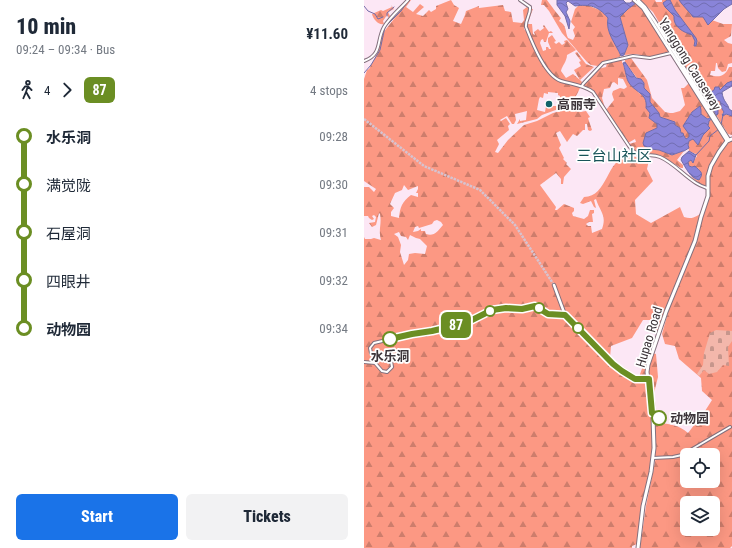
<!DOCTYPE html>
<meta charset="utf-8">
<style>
body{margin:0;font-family:"Roboto Condensed","Noto Sans SC",sans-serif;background:#f2f2f3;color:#1f2937;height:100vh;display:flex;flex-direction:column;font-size:15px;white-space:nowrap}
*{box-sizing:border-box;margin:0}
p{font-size:13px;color:#747a83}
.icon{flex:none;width:22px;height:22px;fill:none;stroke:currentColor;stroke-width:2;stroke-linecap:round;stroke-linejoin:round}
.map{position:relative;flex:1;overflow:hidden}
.details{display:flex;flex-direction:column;background:#fff;width:364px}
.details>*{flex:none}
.badge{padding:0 8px;border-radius:6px;font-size:14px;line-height:26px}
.buttons{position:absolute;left:316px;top:448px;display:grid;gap:8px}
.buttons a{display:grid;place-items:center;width:40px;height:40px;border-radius:6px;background:#fff;box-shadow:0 4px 16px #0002;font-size:20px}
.map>.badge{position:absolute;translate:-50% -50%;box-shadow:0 0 0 2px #fff}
.legs{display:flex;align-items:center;gap:6px;height:44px;padding:0 16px;font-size:13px}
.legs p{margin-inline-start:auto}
.headline{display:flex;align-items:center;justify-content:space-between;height:68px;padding:0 16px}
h1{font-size:22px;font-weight:800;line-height:30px}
.primary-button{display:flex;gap:8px;margin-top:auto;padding:8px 16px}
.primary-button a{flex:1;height:46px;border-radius:6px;background:#1a73e8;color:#fff;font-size:16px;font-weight:800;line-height:46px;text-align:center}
.primary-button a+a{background:#f2f2f3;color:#1f2937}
ul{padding:0 16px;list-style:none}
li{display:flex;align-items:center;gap:14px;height:48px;font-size:15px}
li i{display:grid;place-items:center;width:6px;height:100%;margin:0 5px;background:currentColor}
li i::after{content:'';width:10px;height:10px;margin:-5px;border:3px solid;border-radius:50%;background:#fff}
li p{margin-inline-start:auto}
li:first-child i{background:linear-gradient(#0000 50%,currentColor 0)}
li:last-child i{background:linear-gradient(currentColor 50%,#0000 0)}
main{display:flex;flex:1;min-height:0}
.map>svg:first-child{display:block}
.forest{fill:url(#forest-firs);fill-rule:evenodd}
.cemetery{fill:url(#cemetery-stones)}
.water{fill:url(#water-waves);stroke:#726ca9}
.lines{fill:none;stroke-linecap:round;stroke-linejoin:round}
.stream{stroke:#726ca9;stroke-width:1}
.secondary-tunnel{stroke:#d6c3d0;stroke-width:2.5;stroke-dasharray:2.5 1;stroke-linecap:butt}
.tertiary-casing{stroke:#83707d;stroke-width:4}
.secondary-casing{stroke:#83707d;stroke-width:4.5}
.primary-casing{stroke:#83707d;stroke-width:5}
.tertiary{stroke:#fff;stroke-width:2}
.secondary{stroke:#fff;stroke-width:2.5}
.primary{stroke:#fff;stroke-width:3}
.line-1-casing{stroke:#fff;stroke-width:9}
.line-1{stroke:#6b8e23;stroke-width:6}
.poi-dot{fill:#126269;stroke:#fff;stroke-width:1.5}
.stop-1-dot{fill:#fff;stroke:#6b8e23;stroke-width:2}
.labels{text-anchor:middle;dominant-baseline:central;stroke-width:3.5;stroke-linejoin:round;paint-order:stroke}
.street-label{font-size:13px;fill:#3d353a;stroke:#fff}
.poi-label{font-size:13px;font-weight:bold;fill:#3d353a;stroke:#fff;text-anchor:start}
.stop-label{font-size:13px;font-weight:bold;fill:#3d353a;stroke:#fff}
.quarter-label{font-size:15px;fill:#185459;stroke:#fff}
</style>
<main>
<section class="details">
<div class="headline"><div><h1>10 min</h1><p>09:24 – 09:34 · Bus</p></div><b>¥11.60</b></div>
<div class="legs"><svg class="icon" aria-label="walk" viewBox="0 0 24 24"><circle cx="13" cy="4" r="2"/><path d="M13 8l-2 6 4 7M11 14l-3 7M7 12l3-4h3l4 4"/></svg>4<svg class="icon" aria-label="forward" viewBox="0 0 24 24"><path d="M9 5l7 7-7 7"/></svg><b class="badge" style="background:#6b8e23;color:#fff">87</b><p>4 stops</p></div>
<ul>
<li><i style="color:#6b8e23"></i><b>水乐洞</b><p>09:28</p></li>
<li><i style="color:#6b8e23"></i><span>满觉陇</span><p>09:30</p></li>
<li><i style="color:#6b8e23"></i><span>石屋洞</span><p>09:31</p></li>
<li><i style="color:#6b8e23"></i><span>四眼井</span><p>09:32</p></li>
<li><i style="color:#6b8e23"></i><b>动物园</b><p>09:34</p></li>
</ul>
<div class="primary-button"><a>Start</a><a>Tickets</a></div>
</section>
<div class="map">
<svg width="368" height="548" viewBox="0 0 368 548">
<defs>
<pattern id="forest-firs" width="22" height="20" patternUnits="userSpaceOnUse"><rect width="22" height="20" fill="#fc9883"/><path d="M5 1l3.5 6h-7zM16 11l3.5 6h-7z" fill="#cd7d6c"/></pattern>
<pattern id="cemetery-stones" width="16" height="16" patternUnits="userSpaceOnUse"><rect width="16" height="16" fill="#f3b7ab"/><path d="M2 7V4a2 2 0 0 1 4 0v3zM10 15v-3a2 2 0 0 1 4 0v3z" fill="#c6968c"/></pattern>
<pattern id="water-waves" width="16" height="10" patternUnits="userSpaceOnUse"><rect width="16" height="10" fill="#8984d9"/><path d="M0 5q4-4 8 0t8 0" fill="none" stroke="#716db1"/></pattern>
</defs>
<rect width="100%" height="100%" fill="#fce7f5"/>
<!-- forest -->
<path class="forest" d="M45 0H47L42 7 49 12 56 4 60 7 52 14 59 16 65 10 67 12 72 9V6L87 0 90 5 95 8 89 21 97 24 101 15 102 11 115 6V8L139 5 141 11 147 12 149 22 158 23 160 20 159 10 163 7 166 9 161 22 160 29 165 34C160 23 165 20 168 9H169L164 22V24H168L169 34 171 35 170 32 174 29 176 31 180 28 179 26 180 25 185 32 187 31 189 33H185L182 42H180L179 39 177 40 176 43 179 51 182 50V47H184L185 49H187L184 42V38L188 35 192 41 190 42 192 44 195 42 198 45 201 43 200 41 203 40 212 50 203 55C203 61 198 66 197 71L202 78 209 74 216 80 210 70 217 66 215 62 217 61 211 53 213 52 222 64 230 67 216 80 218 82C216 90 211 97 208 104L178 115 173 119 153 124 156 119V121L162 120 163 111 151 114 152 120 150 124H148L143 116 136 120 137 121 142 118 146 124 144 126 145 130 133 140 135 144 131 152 134 153 144 140 160 125 173 121 189 113 208 108 209 105 214 108 215 104 231 97 236 104 231 101 216 106 215 110 216 112 222 111 226 117 224 118 228 130 226 131 224 130 223 124H221V130H219L213 136 209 134 203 142 196 131 192 133 197 145 195 148 200 158 199 159 203 163 202 164 207 169 200 177 199 184H197V179L192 173 176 185 192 207 191 210H193L200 204 210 208V211L208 213 209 216 220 219 224 216 226 210H230V213L228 214 229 222H225L222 224 224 226H227L228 233 238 229C243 215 236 212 232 199L230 200 232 208 230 207 227 201 219 204 216 203 220 197C244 197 242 159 264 156 270 156 279 159 285 160L283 169 289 181 271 200 272 214 287 223 316 207 320 217C329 220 333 216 340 211L344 196V176L354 153C346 164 343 173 343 187 335 184 331 180 325 175L333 180 335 169 325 166 324 162 327 160 329 162 333 156 332 154 325 151 324 145 325 140 329 139 334 144 339 135 346 128 344 126 345 121 348 119 363 141 368 140V546L366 548H276L282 506 292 457H287C288 465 286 480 281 488L273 544 268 546V548H0V237L1 239H7L10 238 17 240C14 229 18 225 16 214L15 213 12 225 8 227 5 223 11 222 12 217 10 215 8 216 10 219 8 220 5 218 4 216H0V187H5L10 192 12 189 0 181V79L3 70 5 69 14 52 19 33 22 29ZM184 92 194 93V95L196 96 195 106H182L181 112 173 110 175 99 176 97 179 98 180 93 184 94ZM40 185 44 190 54 186V189L52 193H54V197L47 195C38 202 36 207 35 218L27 216V212L30 208 26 204 31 193 38 190ZM73 220 77 222 79 225C74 231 70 237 62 234L61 231H57V229L54 231 49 232 51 227 54 226 55 228 68 224 70 221ZM35 232 37 236 42 237 44 240 46 235 52 238 56 239 63 246 61 254 51 253 45 254 44 260 40 265 36 252 37 245 34 237 30 234ZM312 284 298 334 301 344 311 346 315 359 337 378 338 391 348 400 341 411 324 433C315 425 306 424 294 423L290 393 294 377 292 354 284 352 275 377 246 358 247 346 268 338 279 320H287L291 324 293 334ZM323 455H349V481H323ZM323 503H349V529H323Z
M178 0H183C184 2 196 17 197 18L195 21C203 25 201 32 204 38L209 40 211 36 209 30 211 27 207 22 211 9 215 5H223L238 11 244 18C241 32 252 44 257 56 249 61 240 58 234 66L227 65 223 62 198 33 185 11 180 5H177Z
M276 0H291L292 2H298V0H316L334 15 359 24H368L367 36 360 40 364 43 368 44V63L364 64 362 71 358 72 354 68 353 63H352L351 71H347L346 75C356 78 361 76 365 67H368V82L358 90 346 93 350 114 314 55 322 53V51H320L316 40 311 42 312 50H311L289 12Z
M272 3 278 9 306 52 285 57 272 54 260 55 264 45 256 17 264 9Z
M27 5 30 9 24 12 26 16 25 18 23 15 19 21 20 24C15 26 9 19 8 14L17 10 19 11 28 7Z
M267 58 283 80 288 98 301 112 306 113H309L316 111 321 105 317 88H320L325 83 347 118H342L336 114 328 112 321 123V127L325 134V137L322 139 317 133V129L306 121 296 117 286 102V95L280 88 277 79 273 78 261 62V60Z
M257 59 262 72V77L275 93 280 96 286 113 285 118 293 124V128L282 134 287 149 295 150 308 155 319 151H320L313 160 319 165V168H317L296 155 274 154 271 152 265 144 272 142 271 139 264 143 242 110 250 100 248 94 249 91 256 88 260 89 263 87 259 79 254 78V85L250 82 248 83 246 88 240 89 238 98 241 108 229 90 219 85 234 69 242 67 243 63Z
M352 100 356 101 358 109 360 112 358 114H361L368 116V135L364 134 353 116 354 102 351 101Z"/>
<!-- cemetery -->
<path class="cemetery" d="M352 330 368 331V341L364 347 365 366 359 365 353 372 345 374 340 370 335 376 333 374 339 365 340 353 346 333Z"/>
<!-- water -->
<path class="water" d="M193 0H259L262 3H266L269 1 272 3 264 9 256 17 264 45 260 55 257 56C252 44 241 32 244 18 234 6 226 4 211 6L204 1 202 3 204 9 202 12 206 21 205 29 201 16 193 5Z
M303 0H306L311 10 332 38 333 41 332 46H330L331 41 328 35C319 32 309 27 310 16L301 7 299 3Z
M315 0H368V4L360 9 344 25 339 17H329C324 10 319 6 315 0Z
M261 62 272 78 277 79 280 83V88L286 94V102L295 113 296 117 311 122V125L316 128 317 133H319L320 136 322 139 325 137V134L319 126 328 112 336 106 337 110V114L342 118 344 119 350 115 351 112 343 100 345 93 350 90 351 87H355L356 90 363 83 368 81V86L358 92C359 102 364 103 365 109L368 111V116L362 114 359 116 358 115 360 112 358 109 356 101 352 100 351 101 354 102V114L345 121 344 126 346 128 339 135 334 145 329 139 325 141 324 145 325 148 320 151H319L308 155 295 150 287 149 280 146 279 143 282 133 293 128V124L285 118 286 113 282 108C284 92 270 93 264 81 262 77 261 68 259 63Z
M325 151 332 155 329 163 327 160 324 162 325 166 328 167 331 166C335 171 341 172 335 180 326 178 322 168 317 160L318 157Z"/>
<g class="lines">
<!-- stream -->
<path class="stream" d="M0 6 4 11 11 14 14 19 19 17
M23 16V13L30 7
M0 73 7 65 16 50 21 27 37 11 42 4
M357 125 359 115
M332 155 345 141 346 136 355 129"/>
<!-- secondary-tunnel -->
<path class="secondary-tunnel" d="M0 119 60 166 116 190 151 225 190 285"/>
<defs>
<path id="tertiary" d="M156 0 166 7C167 14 161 20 162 27 168 42 181 76 197 81 207 84 220 85 229 92L265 146C278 163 282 151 296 157 310 163 319 175 332 183 335 185 340 187 343 188
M0 61C19 54 12 41 20 27 26 17 36 9 44 0
M218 86 219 84 239 63 269 56 286 58 307 53
M0 362 11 363 18 371 23 372 28 367 27 361 24 358 7 353 6 348 10 343 48 334 68 331 102 323 126 311 134 309H158L171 306 175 308 184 314 201 315
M289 458 309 457 318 455 366 427"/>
<path id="secondary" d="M270 0 279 8 363 141
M274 0 281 7 290 20 365 140
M190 285 201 315 249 364 271 379H284"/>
<path id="primary" d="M274 548 279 506 287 472 290 448 289 417 283 372 284 365 302 312 331 241 337 217 344 196V176L347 166 355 152 363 141 368 139"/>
</defs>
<!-- tertiary casing -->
<use href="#tertiary" class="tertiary-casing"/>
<!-- secondary casing -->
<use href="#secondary" class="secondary-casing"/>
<!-- primary casing -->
<use href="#primary" class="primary-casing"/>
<!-- tertiary -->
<use href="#tertiary" class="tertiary"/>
<!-- secondary -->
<use href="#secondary" class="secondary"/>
<!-- primary -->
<use href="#primary" class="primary"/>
</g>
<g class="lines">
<defs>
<path id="line-1" d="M26 339 48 334 68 331 102 323 128 310 142 308 158 309 171 306 184 314 201 315 249 364 258 371 271 379H285L288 413 292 414 295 418"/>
</defs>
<!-- line-1 casing -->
<use href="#line-1" class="line-1-casing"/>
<!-- line-1 -->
<use href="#line-1" class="line-1"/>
</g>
<!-- markers -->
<circle class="poi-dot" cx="185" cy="104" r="4"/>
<g class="stop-1-dot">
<circle cx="175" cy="308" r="5"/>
<circle cx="126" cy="311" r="5"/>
<circle cx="214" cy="328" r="5"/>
<circle cx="26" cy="339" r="7"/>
<circle cx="295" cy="418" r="7"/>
</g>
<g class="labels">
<!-- street labels -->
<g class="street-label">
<text transform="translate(326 64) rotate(58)">Yanggong Causeway</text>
<text transform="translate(285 337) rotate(-73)">Hupao Road</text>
</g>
<!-- poi labels -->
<g class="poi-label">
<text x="193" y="104">高丽寺</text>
</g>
<!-- stop labels -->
<g class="stop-label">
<text x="26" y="356">水乐洞</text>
<text x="306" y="418" text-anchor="start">动物园</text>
</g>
<!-- quarter labels -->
<g class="quarter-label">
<text x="250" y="156">三台山社区</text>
</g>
</g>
</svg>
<div class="buttons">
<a><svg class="icon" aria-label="locate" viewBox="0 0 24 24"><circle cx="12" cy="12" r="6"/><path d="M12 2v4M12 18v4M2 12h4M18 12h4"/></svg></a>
<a><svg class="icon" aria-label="layers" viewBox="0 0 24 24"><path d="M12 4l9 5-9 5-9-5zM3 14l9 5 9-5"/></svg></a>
</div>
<b class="badge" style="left:92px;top:325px;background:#6b8e23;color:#fff">87</b>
</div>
</main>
